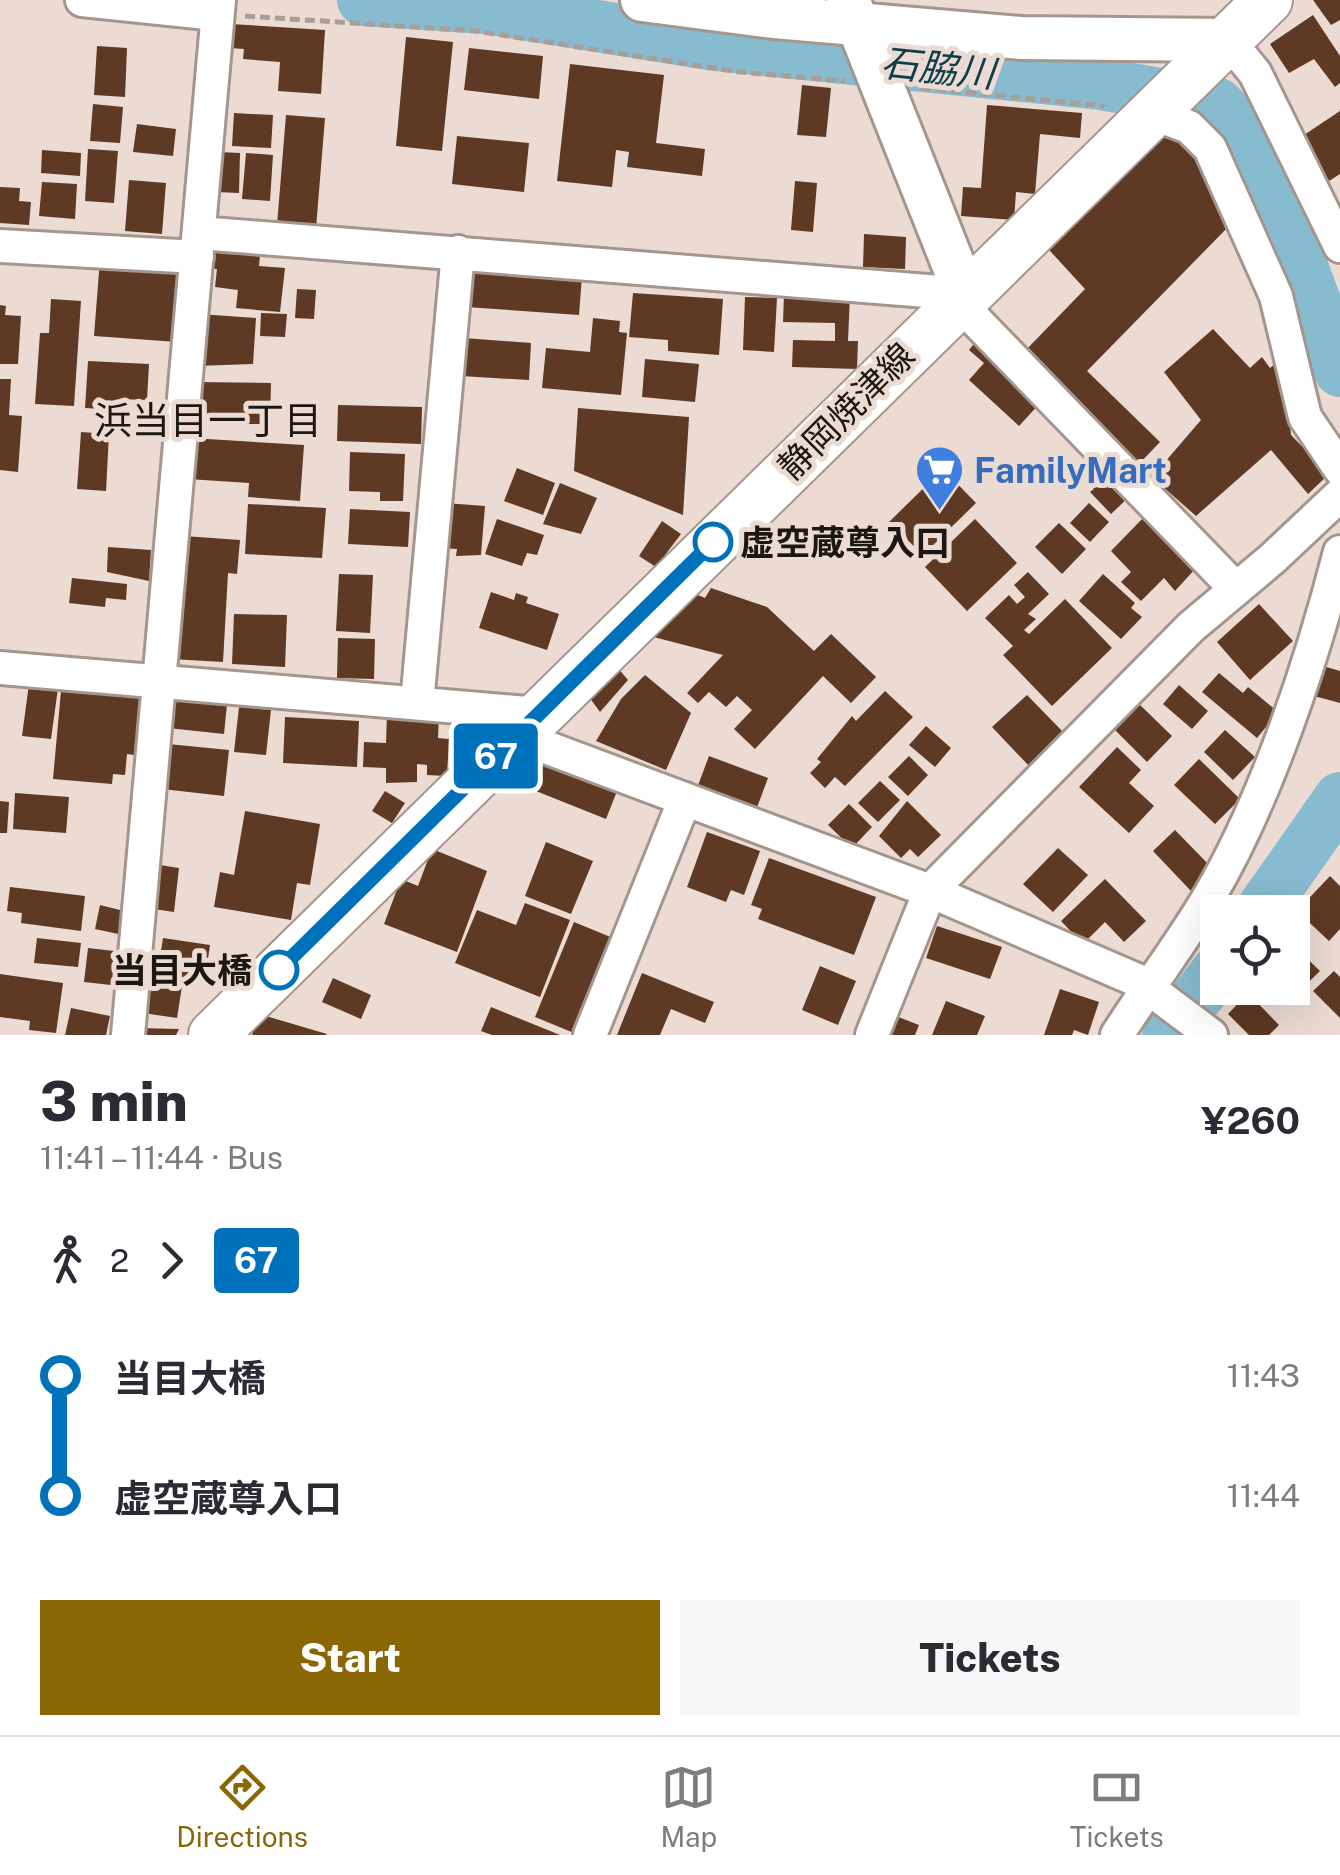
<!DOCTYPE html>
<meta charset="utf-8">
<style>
body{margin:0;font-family:"Public Sans","Noto Sans JP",sans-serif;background:#f7f7f7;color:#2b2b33;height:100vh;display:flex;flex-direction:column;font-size:38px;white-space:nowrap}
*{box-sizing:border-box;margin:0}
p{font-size:32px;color:#7c7c81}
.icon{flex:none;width:55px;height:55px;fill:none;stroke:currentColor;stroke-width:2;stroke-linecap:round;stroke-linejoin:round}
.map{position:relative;height:1035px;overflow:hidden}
.side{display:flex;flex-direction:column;background:#fff;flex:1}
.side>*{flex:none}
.badge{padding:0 20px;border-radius:8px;font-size:35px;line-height:65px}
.fabs{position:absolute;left:1200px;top:895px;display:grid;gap:20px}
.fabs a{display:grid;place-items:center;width:110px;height:110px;border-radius:0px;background:#fff;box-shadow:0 10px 40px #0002;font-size:50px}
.map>.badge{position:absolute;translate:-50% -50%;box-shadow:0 0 0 5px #fff}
.legs{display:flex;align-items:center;gap:15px;height:110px;padding:0 40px;font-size:32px}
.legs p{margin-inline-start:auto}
.overview{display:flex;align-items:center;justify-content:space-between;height:170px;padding:0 40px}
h1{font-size:55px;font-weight:800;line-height:75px}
.primary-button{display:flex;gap:20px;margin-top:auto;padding:20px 40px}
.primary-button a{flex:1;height:115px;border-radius:0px;background:#8a6604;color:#fff;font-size:40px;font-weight:800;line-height:115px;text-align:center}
.primary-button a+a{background:#f7f7f7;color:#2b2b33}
ul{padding:0 40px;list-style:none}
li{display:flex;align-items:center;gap:35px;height:120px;font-size:38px}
li i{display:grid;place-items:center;width:15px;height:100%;margin:0 12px;background:currentColor}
li i::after{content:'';width:25px;height:25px;margin:-12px;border:8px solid;border-radius:50%;background:#fff}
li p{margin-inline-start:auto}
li:first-child i{background:linear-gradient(#0000 50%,currentColor 0)}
li:last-child i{background:linear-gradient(currentColor 50%,#0000 0)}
.menu{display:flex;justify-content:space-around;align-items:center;height:140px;border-top:2px solid #e1e1e2;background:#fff;font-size:28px;color:#7c7c81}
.menu a{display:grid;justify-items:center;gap:5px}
.menu .selected{color:#8a6604}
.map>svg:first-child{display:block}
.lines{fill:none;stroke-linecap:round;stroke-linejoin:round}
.river{stroke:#87bbd0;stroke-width:52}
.building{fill:#5e3924}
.minor-casing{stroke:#a5968d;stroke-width:38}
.tertiary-casing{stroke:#a5968d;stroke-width:48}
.secondary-casing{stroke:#a5968d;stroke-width:52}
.path{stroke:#aa9d96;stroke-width:5;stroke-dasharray:10 5;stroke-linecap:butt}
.minor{stroke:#fff;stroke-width:32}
.tertiary{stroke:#fff;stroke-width:42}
.secondary{stroke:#fff;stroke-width:48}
.line-1-casing{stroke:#fff;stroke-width:22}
.line-1{stroke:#0072bc;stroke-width:15}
.stop-1-dot{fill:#fff;stroke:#0072bc;stroke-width:5}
.labels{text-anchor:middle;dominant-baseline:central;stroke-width:10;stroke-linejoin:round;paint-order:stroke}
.street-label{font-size:35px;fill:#1d1714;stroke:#ebdbd2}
.shop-label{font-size:35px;font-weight:bold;fill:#366cbe;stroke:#ebdbd2;text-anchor:start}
.stop-label{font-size:35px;font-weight:bold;fill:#1d1714;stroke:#ebdbd2;text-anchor:start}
.water-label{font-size:38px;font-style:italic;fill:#0e3d4c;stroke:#ebdbd2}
.neighbourhood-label{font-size:38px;fill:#1d1714;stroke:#ebdbd2}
</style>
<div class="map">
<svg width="1340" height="1035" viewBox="0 0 1340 1035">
<rect width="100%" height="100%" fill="#ebdbd2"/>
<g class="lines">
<!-- river -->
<path class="river" d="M363 0 486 8 715 45 1101 84 1218 104 1259 148 1340 371
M1260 912 1340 798
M1168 1035 1218 970"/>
</g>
<!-- building -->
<path class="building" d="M1313 0H1340V20L1331 25Z
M1313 15 1340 56V83L1335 87 1314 59 1289 73 1270 44Z
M231 24 325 30 321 94 278 91 280 62 243 59 244 49 230 48Z
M406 37 453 42 442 151 396 146Z
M97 46 127 48 125 97 94 95Z
M469 48 543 56 539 99 464 90Z
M570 64 664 75 656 143 705 149 702 176 627 167 629 152 616 150 612 187 557 181Z
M802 85 831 88 826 137 797 135Z
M93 104 123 107 120 143 90 141Z
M987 105 1082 113 1080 138 1040 134 1035 194 1016 192 1014 220 961 216 963 187 981 188Z
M1340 111V174L1329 181 1301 137Z
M234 113 273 115 271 148 232 146Z
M286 115 325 118 316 228 277 225Z
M137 124 176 129 173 156 133 152Z
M1162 134 1181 141 1217 183 1232 223 1087 371 1160 442 1138 465 1023 353 1085 289 1040 240Z
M457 136 529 143 524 192 452 184Z
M88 149 118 151 114 203 85 201Z
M42 150 81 153 80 176 41 173Z
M218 152 240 153 239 193 216 192Z
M246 153 273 155 270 201 242 199Z
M129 180 166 183 162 234 125 231Z
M795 181 817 183 813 232 791 230Z
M42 182 77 184 75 219 39 216Z
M0 187 20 188 19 201 31 202 29 225 0 223Z
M864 234 906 237 905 269 863 267Z
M205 239 261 245 259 266 285 268 280 312 236 308 238 290 215 287 217 269 202 268Z
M100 259 182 265 177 342 94 336Z
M469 267 582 276 579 315 466 307Z
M297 289 316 290 314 319 295 318Z
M633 293 723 299 719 355 668 351V340L629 337Z
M784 294 850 295 848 341H858L857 369 792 367 793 340 835 341V323L783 322Z
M745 297 777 298 774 352 743 350Z
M51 299 81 301 74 406 35 404 40 333H49Z
M0 305 6 306 5 315 21 316 18 364H0Z
M261 313 287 314 285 337 260 336Z
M199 314 256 318 253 364 195 366Z
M593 318 620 321 619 332 627 333 621 395 542 388 546 348 590 352Z
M1213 329 1250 368 1262 357 1270 368 1283 357 1291 435 1329 474 1308 494 1271 450 1196 516 1152 477 1201 420 1164 372Z
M464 338 531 343 529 380 461 376Z
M977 340 1043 400 1019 426 969 380 984 363 969 350Z
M645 359 699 364 695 402 642 397Z
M88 361 149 364 147 400 119 399 118 410 85 408Z
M0 379H11L9 415 22 416 18 472 0 470Z
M197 382 271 383 270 424H237V415L196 414Z
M338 405 422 407 421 444 337 441Z
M578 408 689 417 683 515 574 471Z
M81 432 109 434 106 491 77 489Z
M191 438 304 445 300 501 248 497 249 483 188 479Z
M350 452 405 454 403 501H380V492L349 491Z
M1097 461 1131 495 1111 514 1090 492 1094 489 1082 475Z
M517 468 555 483 543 515 504 501Z
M943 469 976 503 923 555 889 522Z
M560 483 597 498 581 534 543 524Z
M445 503 485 506 481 555 456 556 457 549 442 548Z
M1089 503 1109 522 1090 542 1070 523Z
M248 504 326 508 322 558 245 554Z
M350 509 410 512 408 547 348 544Z
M1144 517 1196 568 1175 591 1164 578 1141 601 1121 582 1131 572 1111 551Z
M497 519 544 535 537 555 527 553 522 566 485 554Z
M975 519 1017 563 967 611 925 567Z
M662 521 681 534 656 567 639 556Z
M1059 523 1086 549 1062 574 1035 547Z
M184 536 240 540 237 574 228 573 223 662 171 659Z
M108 547 151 550 149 581 107 572Z
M1028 572 1049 594 1028 614 1036 619 1024 630 1029 634 1065 599 1112 648 1052 706 1003 655 1013 646 985 618 1009 595 1017 604 1025 597 1014 585Z
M339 574 373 575 370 633 336 631Z
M1103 574 1135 603 1131 608 1142 617 1121 639 1079 601Z
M72 578 127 584 126 600 106 598 105 607 69 603Z
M711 588 767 607 814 651 831 634 876 677 851 703 823 676 755 749 734 729 752 710 737 696 726 707 709 692 698 703 687 693 723 655 646 635 686 590 705 598Z
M491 592 514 600 516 593 528 597 526 603 559 614 547 650 479 628Z
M1259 604 1293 641 1250 680 1217 642Z
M234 614 287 615 285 667 232 664Z
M338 638 375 639 374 679 337 678Z
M611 660 628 680 600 712 581 686Z
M1323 666 1340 671V703L1314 696Z
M1219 673 1243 693 1248 687 1278 712 1257 738 1202 692Z
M645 675 691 713 666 770 596 741 621 699Z
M29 684 58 688 51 739 22 736Z
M1179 685 1208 711 1192 729 1163 704Z
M61 691 147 699 141 756 127 754 125 775 113 774 112 784 53 779Z
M885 691 913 717 845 786 835 777 825 788 810 773 821 762 817 759 852 716 856 721Z
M1027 695 1064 733 1029 766 992 727Z
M172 698 227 704 224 734 168 728Z
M1138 703 1172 736 1147 762 1113 728Z
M239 707 271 710 266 755 234 752Z
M387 713 439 715 438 738 449 739 447 776 427 775V765L417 764V782L386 783V768L363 767 364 742 386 743Z
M285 717 359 721 357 767 283 763Z
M926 726 951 748 935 767 909 745Z
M1225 730 1255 757 1233 780 1204 752Z
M168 744 229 750 224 796 162 789Z
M1117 747 1141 770 1129 783 1154 806 1129 833 1079 787Z
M534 752 619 786 606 819 521 785Z
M709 756 768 778 756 810 697 788Z
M909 756 928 775 908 796 888 777Z
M1199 759 1240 799 1215 824 1174 785Z
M880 781 900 800 878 822 858 803Z
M385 791 405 803 392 823 372 811Z
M15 793 69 797 66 833 13 829Z
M0 801 9 802 7 833H0Z
M907 801 941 835 918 857 910 849 901 858 879 836Z
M849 804 872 827 852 848 828 825Z
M245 811 320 824 310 885 297 883 291 920 214 907 220 872 234 875Z
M1175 830 1213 869 1191 891 1153 851Z
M707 832 760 851 744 895 731 890 726 902 687 887Z
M546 842 593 861 571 914 525 896Z
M1058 848 1088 875 1053 912 1023 884Z
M432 849 487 871 457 952 384 924 401 879 418 886Z
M769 858 876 897 854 955 758 919 762 909 751 905Z
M153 864 179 868 174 912 147 908Z
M1330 876 1340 886V929L1329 941 1297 911Z
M1105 879 1146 921 1124 942 1105 922 1083 944 1061 921Z
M10 887 85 896 81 931 21 923 22 913 7 911Z
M525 903 570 920 540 997 455 963 477 910 516 925Z
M100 905 128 912 123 935 95 929Z
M574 922 613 938 574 1033 535 1017Z
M937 926 1002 947 990 979 926 958Z
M37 938 81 943 78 967 34 963Z
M163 938 210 945 205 980 174 976 176 959 160 957Z
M1292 944 1320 971 1287 1003 1272 988H1292Z
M88 948 123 952 120 986 84 982Z
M820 966 856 981 838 1025 802 1010Z
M1334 971 1340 977V1018L1313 991Z
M642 973 714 1002 705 1023 671 1009 660 1035H617Z
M0 974 63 983 56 1033 29 1030 30 1021 0 1017Z
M333 978 371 995 361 1019 322 1002Z
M147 981 182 986 177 1018 143 1013Z
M1060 989 1099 1002 1088 1035 1074 1030 1072 1035H1044Z
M1248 993 1279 1025 1269 1035H1249L1228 1014Z
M946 1001 985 1016 977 1035H932Z
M491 1007 560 1035H492L481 1031Z
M71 1008 110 1016 106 1035H65Z
M888 1013 919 1025 915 1035H880Z
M259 1014 327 1034 326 1035H252Z
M138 1028 179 1029 176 1035H137Z"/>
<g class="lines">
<defs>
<path id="minor" d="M82 0 217 14
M1228 40 1255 73 1340 246
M1152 113 1189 127 1210 148 1276 296 1305 417 1340 469
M199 233 965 294
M0 246 197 257
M957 301 1236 589
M0 668 539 714
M417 703 458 252
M516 736 930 891 1139 981 1211 1035
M128 1035 219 0
M590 1035 685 799
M872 1035 930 891 1191 627 1272 559 1340 495
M1117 1035C1147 988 1182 943 1210 895 1267 798 1312 661 1340 552"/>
<path id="tertiary" d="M642 0 774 17 1021 38 1228 40
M849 2 965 294"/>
<path id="secondary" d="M213 1035 1268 0"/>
</defs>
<!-- minor casing -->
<use href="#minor" class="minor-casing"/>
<!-- tertiary casing -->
<use href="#tertiary" class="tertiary-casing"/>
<!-- secondary casing -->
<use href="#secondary" class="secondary-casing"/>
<!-- path -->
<path class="path" d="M245 16 476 31 739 72 845 81
M921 88 1104 106"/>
<!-- minor -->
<use href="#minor" class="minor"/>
<!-- tertiary -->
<use href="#tertiary" class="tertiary"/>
<!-- secondary -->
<use href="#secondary" class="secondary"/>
</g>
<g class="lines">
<defs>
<path id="line-1" d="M279 970 713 542"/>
</defs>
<!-- line-1 casing -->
<use href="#line-1" class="line-1-casing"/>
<!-- line-1 -->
<use href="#line-1" class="line-1"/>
</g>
<!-- icons -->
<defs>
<symbol id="supermarket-pin" viewBox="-11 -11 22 30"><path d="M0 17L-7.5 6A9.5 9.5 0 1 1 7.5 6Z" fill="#3f7fe0" stroke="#ebdbd2"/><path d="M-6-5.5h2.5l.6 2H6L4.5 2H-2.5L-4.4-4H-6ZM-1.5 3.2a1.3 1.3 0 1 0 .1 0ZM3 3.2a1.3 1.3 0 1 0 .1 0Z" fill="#fff"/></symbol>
</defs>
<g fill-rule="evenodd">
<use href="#supermarket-pin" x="912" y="442" width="55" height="75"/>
</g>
<!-- markers -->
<g class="stop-1-dot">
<circle cx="713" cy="542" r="18"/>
<circle cx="279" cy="970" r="18"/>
</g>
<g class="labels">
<!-- street labels -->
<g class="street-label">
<text transform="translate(846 411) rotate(-45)">静岡焼津線</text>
</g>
<!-- shop labels -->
<g class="shop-label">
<text x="974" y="470">FamilyMart</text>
</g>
<!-- stop labels -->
<g class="stop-label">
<text x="740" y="542">虚空蔵尊入口</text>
<text x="252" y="970" text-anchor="end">当目大橋</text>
</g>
<!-- water labels -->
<g class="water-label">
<text transform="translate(938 68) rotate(6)">石脇川</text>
</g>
<!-- neighbourhood labels -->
<g class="neighbourhood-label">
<text x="208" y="420">浜当目一丁目</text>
</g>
</g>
</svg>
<div class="fabs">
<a><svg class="icon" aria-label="locate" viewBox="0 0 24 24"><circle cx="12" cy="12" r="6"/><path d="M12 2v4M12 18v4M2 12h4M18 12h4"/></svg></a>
</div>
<b class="badge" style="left:496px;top:756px;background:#0072bc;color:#fff">67</b>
</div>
<section class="side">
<div class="overview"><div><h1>3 min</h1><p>11:41 – 11:44 · Bus</p></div><b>¥260</b></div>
<div class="legs"><svg class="icon" aria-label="walk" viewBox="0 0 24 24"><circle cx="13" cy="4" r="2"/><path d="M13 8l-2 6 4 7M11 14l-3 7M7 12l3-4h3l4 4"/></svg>2<svg class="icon" aria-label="forward" viewBox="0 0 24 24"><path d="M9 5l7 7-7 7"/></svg><b class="badge" style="background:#0072bc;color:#fff">67</b></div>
<ul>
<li><i style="color:#0072bc"></i><b>当目大橋</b><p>11:43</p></li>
<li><i style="color:#0072bc"></i><b>虚空蔵尊入口</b><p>11:44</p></li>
</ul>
<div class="primary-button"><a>Start</a><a>Tickets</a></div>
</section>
<nav class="menu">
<a class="selected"><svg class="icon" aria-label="directions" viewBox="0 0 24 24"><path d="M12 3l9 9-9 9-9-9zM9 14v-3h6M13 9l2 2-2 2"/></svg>Directions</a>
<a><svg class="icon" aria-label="map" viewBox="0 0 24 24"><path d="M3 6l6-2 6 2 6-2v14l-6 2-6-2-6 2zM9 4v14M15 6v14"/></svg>Map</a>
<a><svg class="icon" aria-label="tickets" viewBox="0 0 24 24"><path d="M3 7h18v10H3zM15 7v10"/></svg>Tickets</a>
</nav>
